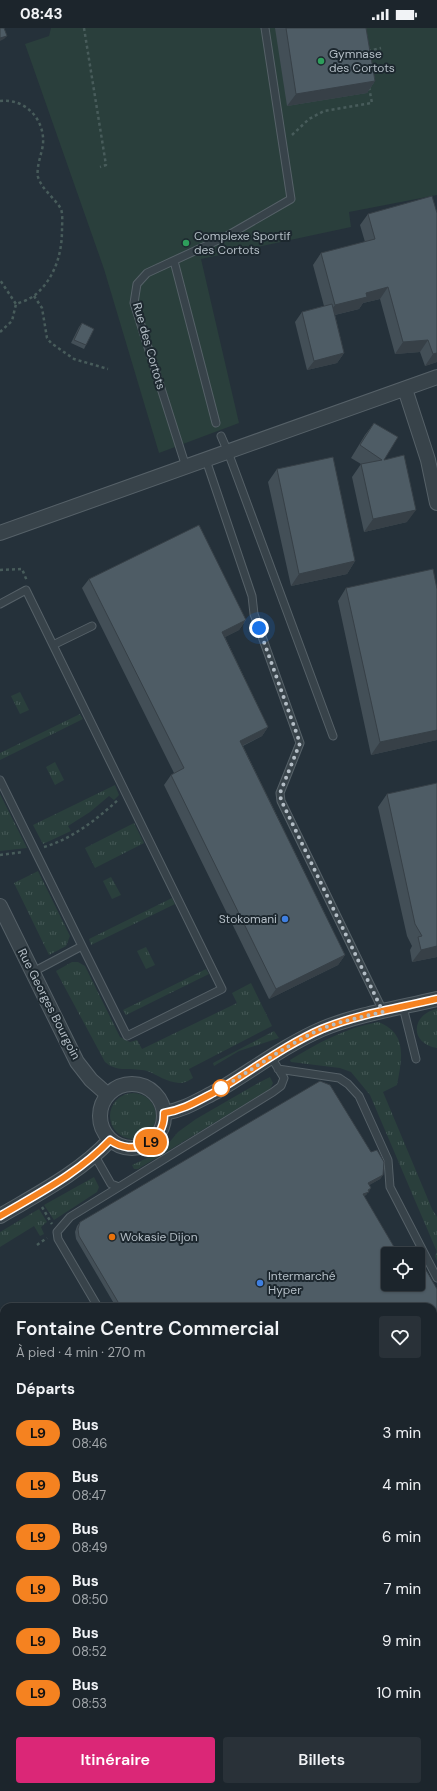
<!DOCTYPE html>
<html lang="fr">
<meta charset="utf-8">
<style>
body{margin:0;font-family:"DM Sans",sans-serif;background:#293138;color:#f1f3f6;height:100vh;display:flex;flex-direction:column;font-size:15px;white-space:nowrap}
*{box-sizing:border-box;margin:0}
p{font-size:13px;color:#a0a5a9}
.icon{flex:none;width:22px;height:22px;fill:none;stroke:currentColor;stroke-width:2;stroke-linecap:round;stroke-linejoin:round}
.map{position:relative;flex:1;overflow:hidden}
.sheet{position:absolute;left:0px;top:1275px;width:437px;height:488px;display:flex;flex-direction:column;background:#1c252c;border-radius:12px 12px 0 0;box-shadow:0 1px 3px #0004,0 0 0 1px #3a4248}
.sheet>*{flex:none}
.badge{padding:0 8px;border-radius:13px;font-size:14px;line-height:26px}
.buttons{position:absolute;left:381px;top:1219px;display:grid;gap:8px}
.buttons a{display:grid;place-items:center;width:44px;height:44px;border-radius:4px;background:#1c252c;box-shadow:0 1px 3px #0004,0 0 0 1px #3a4248;font-size:20px}
.you{position:absolute;width:20px;height:20px;margin:-10px;border:3px solid #fff;border-radius:50%;background:#1a73e8;box-shadow:0 0 0 6px #1a73e833}
.map>.badge{position:absolute;translate:-50% -50%;box-shadow:0 0 0 2px #fff}
h2{padding:0 16px;font-size:15px;line-height:36px}
.round{display:grid;place-items:center;flex:none;width:42px;height:42px;border-radius:4px;background:#293138}
.summary{display:flex;align-items:center;justify-content:space-between;height:68px;padding:0 16px}
h1{font-size:19px;font-weight:600;line-height:30px}
.action{display:flex;gap:8px;margin-top:auto;padding:8px 16px}
.action a{flex:1;height:46px;border-radius:4px;background:#db2777;color:#fff;font-size:16px;font-weight:600;line-height:46px;text-align:center}
.action a+a{background:#293138;color:#f1f3f6}
ul{padding:0;list-style:none}
li{display:flex;align-items:center;gap:12px;height:52px;padding:0 16px}
li div{flex:1}
li b{display:block;font-size:15px}
li em{font-style:normal}
li .badge{min-width:44px;font-weight:700;text-align:center}
.status{display:flex;justify-content:space-between;align-items:center;height:28px;padding:0 20px;background:#1c252c;direction:ltr}
.status svg{height:11px;fill:currentColor}
.map>svg:first-child{display:block}
.grass{fill:url(#grass-tufts)}
.pitch{fill:#2a3f3c}
.lines{fill:none;stroke-linecap:round;stroke-linejoin:round}
.service-casing{stroke:#566168;stroke-width:9}
.minor-casing{stroke:#566168;stroke-width:16}
.trunk-casing{stroke:#434e55;stroke-width:24}
.path{stroke:#485c5b;stroke-width:2.5;stroke-dasharray:3 3;stroke-linecap:butt}
.service{stroke:#38434a;stroke-width:7}
.minor{stroke:#38434a;stroke-width:14}
.trunk{stroke:#636260;stroke-width:22}
.wall{fill:#434f57}
.shaded-wall{fill:#374047}
.building{fill:#4e5c65;stroke:#374047}
.line-casing{stroke:#fff;stroke-width:9}
.line{stroke:#f58220;stroke-width:6}
.walk{stroke:#b4bec6;stroke-width:4;stroke-dasharray:0 7.2}
.leisure-dot{fill:#2e9e5b;stroke:#1d282f;stroke-width:1.5}
.shop-dot{fill:#3f7fe0;stroke:#1d282f;stroke-width:1.5}
.stop-dot{fill:#fff;stroke:#f58220;stroke-width:2}
.food-dot{fill:#e8710a;stroke:#1d282f;stroke-width:1.5}
.labels{text-anchor:middle;dominant-baseline:central;stroke-width:4;stroke-linejoin:round;paint-order:stroke}
.poi-label{font-size:12px;fill:#b4bec6;stroke:#1d282f;text-anchor:start}
.street-label{font-size:12px;fill:#b4bec6;stroke:#1d282f}
</style>
<div class="status"><b>08:43</b><svg viewBox="0 0 49 12"><path d="M0 12V9h3v3zM5 12V6h3v6zM10 12V3h3v9zM15 12V0h3v12zM26 1h20v11H26zM47 4h2v5h-2z"/></svg></div>
<div class="map">
<svg width="437" height="1763" viewBox="0 0 437 1763">
<defs>
<pattern id="grass-tufts" width="24" height="20" patternUnits="userSpaceOnUse"><rect width="24" height="20" fill="#2a3f3c"/><path d="M3 7l-1-3M5 7V3M7 7l1-3M15 17l-1-3M17 17v-4M19 17l1-3" fill="none" stroke="#465957"/></pattern>
</defs>
<rect width="100%" height="100%" fill="#25313a"/>
<!-- grass -->
<path class="grass" d="M20 664 29 682 20 686 11 668Z
M80 686 83 691 0 732V725Z
M55 734 64 752 55 757 46 739Z
M115 757 119 767 114 772 109 768 90 784 68 798 71 803 43 816 33 797Z
M0 766 27 820 0 823Z
M134 795 144 815 95 840 85 820Z
M38 843 70 908 66 918 49 927 14 855Z
M111 849 121 867 112 871 103 853Z
M172 870 175 876 91 917 89 911Z
M146 919 155 937 146 941 137 923Z
M72 934H78L85 938 120 1009 130 1014 137 1012 142 1021 237 975 232 965 251 955 272 998 189 1041 193 1050C188 1053 185 1055 179 1055 166 1054 158 1047 147 1043 133 1039 117 1045 105 1034L56 943Z
M206 941 209 946 126 987 123 982Z
M437 981V1020C409 1016 411 986 437 981Z
M378 994C408 1005 402 1031 397 1057L383 1064 432 1181 437 1189V1233L435 1228 437 1224 370 1067 351 1044 340 1040 291 1034 290 1032C318 1015 345 1000 378 994Z
M274 1003 279 1010 239 1023 214 1038 213 1035Z
M270 1049 273 1055 270 1061 138 1141H134L132 1137 162 1123 178 1104 196 1091 260 1054Z
M110 1088a23 23 0 1 1 46 0a23 23 0 1 1-46 0Z
M94 1149 99 1159 97 1164 54 1192 44 1177Z
M39 1181 47 1194 41 1199 44 1206 40 1208 34 1198 0 1219V1204Z
M26 1759H113L108 1763H25Z
M139 1759H346L345 1763H133Z
M375 1759H428L429 1763H373Z"/>
<!-- pitch -->
<path class="pitch" d="M51 0H437V167L349 184 351 199 201 231 239 395 159 425 104 241 25 16 49 8Z"/>
<g class="lines">
<defs>
<path id="service" d="M174 233 216 395
M221 408 228 424 333 708
M206 432 252 568 254 586 300 715 280 765 281 773 383 983
M186 439 134 275 137 256 147 245 227 208 291 171 265 0
M0 576 26 562 222 961 127 1008 82 918 33 944
M53 617 92 598
M0 752 82 918
M403 979 416 1031
M278 1041 339 1050 348 1056 359 1068 388 1132 390 1159 437 1250
M95 1128 111 1156 119 1159 273 1064 281 1058 284 1050 271 1029
M98 1279 58 1211 57 1204 70 1189 119 1159
M433 1323 437 1320
M0 1509 4 1515"/>
<path id="minor" d="M405 361 428 432 437 475
M0 505 437 349
M0 878 77 1034 91 1052 108 1067
M100 1088a32 32 0 1 1 64 0a32 32 0 1 1-64 0Z
M164 1085C184 1082 199 1072 217 1063 251 1043 285 1017 322 1001 358 986 399 980 437 971
M0 1188C39 1165 79 1145 110 1112"/>
<path id="trunk" d="M433 1734 437 1737
M123 1763 129 1759
M357 1763 358 1759"/>
</defs>
<!-- service casing -->
<use href="#service" class="service-casing"/>
<!-- minor casing -->
<use href="#minor" class="minor-casing"/>
<!-- trunk casing -->
<use href="#trunk" class="trunk-casing"/>
<!-- path -->
<path class="path" d="M84 0 106 137 100 139
M368 23 381 20
M0 73C25 70 45 91 43 116 42 125 36 139 38 149 42 162 55 170 61 181 63 187 62 196 62 202 62 227 54 251 35 267 30 271 22 274 16 276L0 252
M292 107 309 91 324 83 372 75 369 59
M34 268 42 280 47 310 51 315 74 331 108 341
M0 304 12 293 16 276
M0 542 22 541 27 553
M44 819C72 811 97 791 118 772
M0 827 23 824
M42 1179 52 1196
M37 1217 47 1210
M0 1338 4 1344
M0 1473 4 1471"/>
<!-- service -->
<use href="#service" class="service"/>
<!-- minor -->
<use href="#minor" class="minor"/>
<!-- trunk -->
<use href="#trunk" class="trunk"/>
</g>
<!-- wall -->
<path class="wall" d="M275 0H366L375 53 367 65 287 78Z
M437 185V334L425 338 420 324 395 326 380 271 363 275 359 281 335 287 344 325 337 335 307 342 295 294 302 284 324 278 313 237 321 225 365 214 360 197 368 186Z
M82 295 86 317 84 321 71 315 79 299Z
M374 395 384 432 407 494 364 504 352 449 361 436 351 430 365 407Z
M277 441 355 533 347 546 291 558 268 454Z
M89 551 246 592 239 602 225 609 268 699 262 708 243 718 345 927 338 937 269 971 164 757 171 747 174 745 82 560Z
M346 560 437 712 371 727 338 573Z
M387 766 437 929 412 934 410 922 412 918 407 908 378 779Z
M383 1147 380 1151 369 1157 371 1160 366 1167 364 1168 397 1224 437 1261V1306L433 1308V1279H116L76 1211 75 1204 77 1198 80 1194Z"/>
<!-- shaded-wall -->
<path class="shaded-wall" d="M7 8 4 11 0 13V10Z
M375 53 367 65 287 78 296 66Z
M388 259 380 271 363 275 359 281 326 289 335 277 366 265Z
M428 312 420 324 395 326 403 314Z
M344 325 337 335 307 342 314 333Z
M437 325V334L425 338 433 326Z
M416 482 407 494 364 504 373 491Z
M355 533 347 546 291 558 299 546Z
M246 592 239 602 215 614 222 604Z
M268 699 262 708 233 722 240 713Z
M437 702V712L371 727 380 714Z
M437 918V929L412 934 421 922Z
M345 927 338 937 269 971 276 961Z
M383 1147 380 1151 366 1159 368 1155Z
M371 1160 366 1167 360 1170 363 1166Z
M437 1304V1306L433 1308V1306Z"/>
<!-- building -->
<path class="building" d="M0 0H4L7 8 0 10Z
M286 0H366L375 53 296 66Z
M432 168 437 185V325L433 326 428 312 403 314 388 259 366 265 367 269 335 277 321 225 375 211 368 186Z
M332 276 344 325 314 333 302 284Z
M82 295 94 301 86 317 74 312Z
M374 395 398 409 384 432 404 427 416 482 373 491 361 436 382 432 360 417Z
M333 429 355 533 299 546 277 441Z
M199 497 246 592 222 604 268 699 240 713 345 927 276 961 171 747 184 740 89 551Z
M433 541 437 561V702L380 714 346 560Z
M437 755V918L421 922 418 909 422 908 415 896 387 766Z
M320 1053 330 1057 371 1124 377 1122 384 1134 383 1147 368 1155 371 1160 368 1162 369 1164 363 1166 397 1224 407 1219 417 1226H388V1256H418V1228L437 1261V1304L433 1306V1279H121L79 1208 78 1201 80 1194Z"/>
<g class="lines">
<defs>
<path id="line" d="M0 1188C39 1165 79 1145 110 1112 133 1129 165 1115 164 1085 184 1082 199 1072 217 1063 251 1043 285 1017 322 1001 358 986 399 980 437 971"/>
</defs>
<!-- line casing -->
<use href="#line" class="line-casing"/>
<!-- line -->
<use href="#line" class="line"/>
<!-- walk -->
<path class="walk" d="M221 1060 218 1062C252 1042 285 1018 321 1001 341 993 362 989 383 984L281 772 280 765 300 715 259 600"/>
</g>
<!-- markers -->
<g class="leisure-dot">
<circle cx="321" cy="33" r="4"/>
<circle cx="186" cy="215" r="4"/>
</g>
<g class="shop-dot">
<circle cx="285" cy="891" r="4"/>
<circle cx="260" cy="1255" r="4"/>
</g>
<circle class="stop-dot" cx="221" cy="1060" r="8"/>
<circle class="food-dot" cx="112" cy="1209" r="4"/>
<g class="labels">
<!-- poi labels -->
<g class="poi-label">
<text x="329" y="26">Gymnase<tspan x="329" dy="14">des Cortots</tspan></text>
<text x="194" y="208">Complexe Sportif<tspan x="194" dy="14">des Cortots</tspan></text>
<text x="277" y="891" text-anchor="end">Stokomani</text>
<text x="120" y="1209">Wokasie Dijon</text>
<text x="268" y="1248">Intermarché<tspan x="268" dy="14">Hyper</tspan></text>
</g>
<!-- street labels -->
<g class="street-label">
<text transform="translate(149 318) rotate(74)">Rue des Cortots</text>
<text transform="translate(49 976) rotate(63)">Rue Georges Bourgoin</text>
</g>
</g>
</svg>
<div class="buttons">
<a><svg class="icon" aria-label="locate" viewBox="0 0 24 24"><circle cx="12" cy="12" r="6"/><path d="M12 2v4M12 18v4M2 12h4M18 12h4"/></svg></a>
</div>
<div class="you" style="left:259px;top:600px"></div>
<b class="badge" style="left:151px;top:1114px;background:#f58220;color:#111">L9</b>
<section class="sheet">
<div class="summary"><div><h1>Fontaine Centre Commercial</h1><p>À pied · 4 min · 270 m</p></div><a class="round"><svg class="icon" aria-label="heart" viewBox="0 0 24 24"><path d="M12 20l-8-8c-3-5 5-10 8-4 3-6 11-1 8 4z"/></svg></a></div>
<h2>Départs</h2>
<ul>
<li><span class="badge" style="background:#f58220;color:#111">L9</span><div><b>Bus</b><p>08:46</p></div><em>3 min</em></li>
<li><span class="badge" style="background:#f58220;color:#111">L9</span><div><b>Bus</b><p>08:47</p></div><em>4 min</em></li>
<li><span class="badge" style="background:#f58220;color:#111">L9</span><div><b>Bus</b><p>08:49</p></div><em>6 min</em></li>
<li><span class="badge" style="background:#f58220;color:#111">L9</span><div><b>Bus</b><p>08:50</p></div><em>7 min</em></li>
<li><span class="badge" style="background:#f58220;color:#111">L9</span><div><b>Bus</b><p>08:52</p></div><em>9 min</em></li>
<li><span class="badge" style="background:#f58220;color:#111">L9</span><div><b>Bus</b><p>08:53</p></div><em>10 min</em></li>
</ul>
<div class="action"><a>Itinéraire</a><a>Billets</a></div>
</section>
</div>
